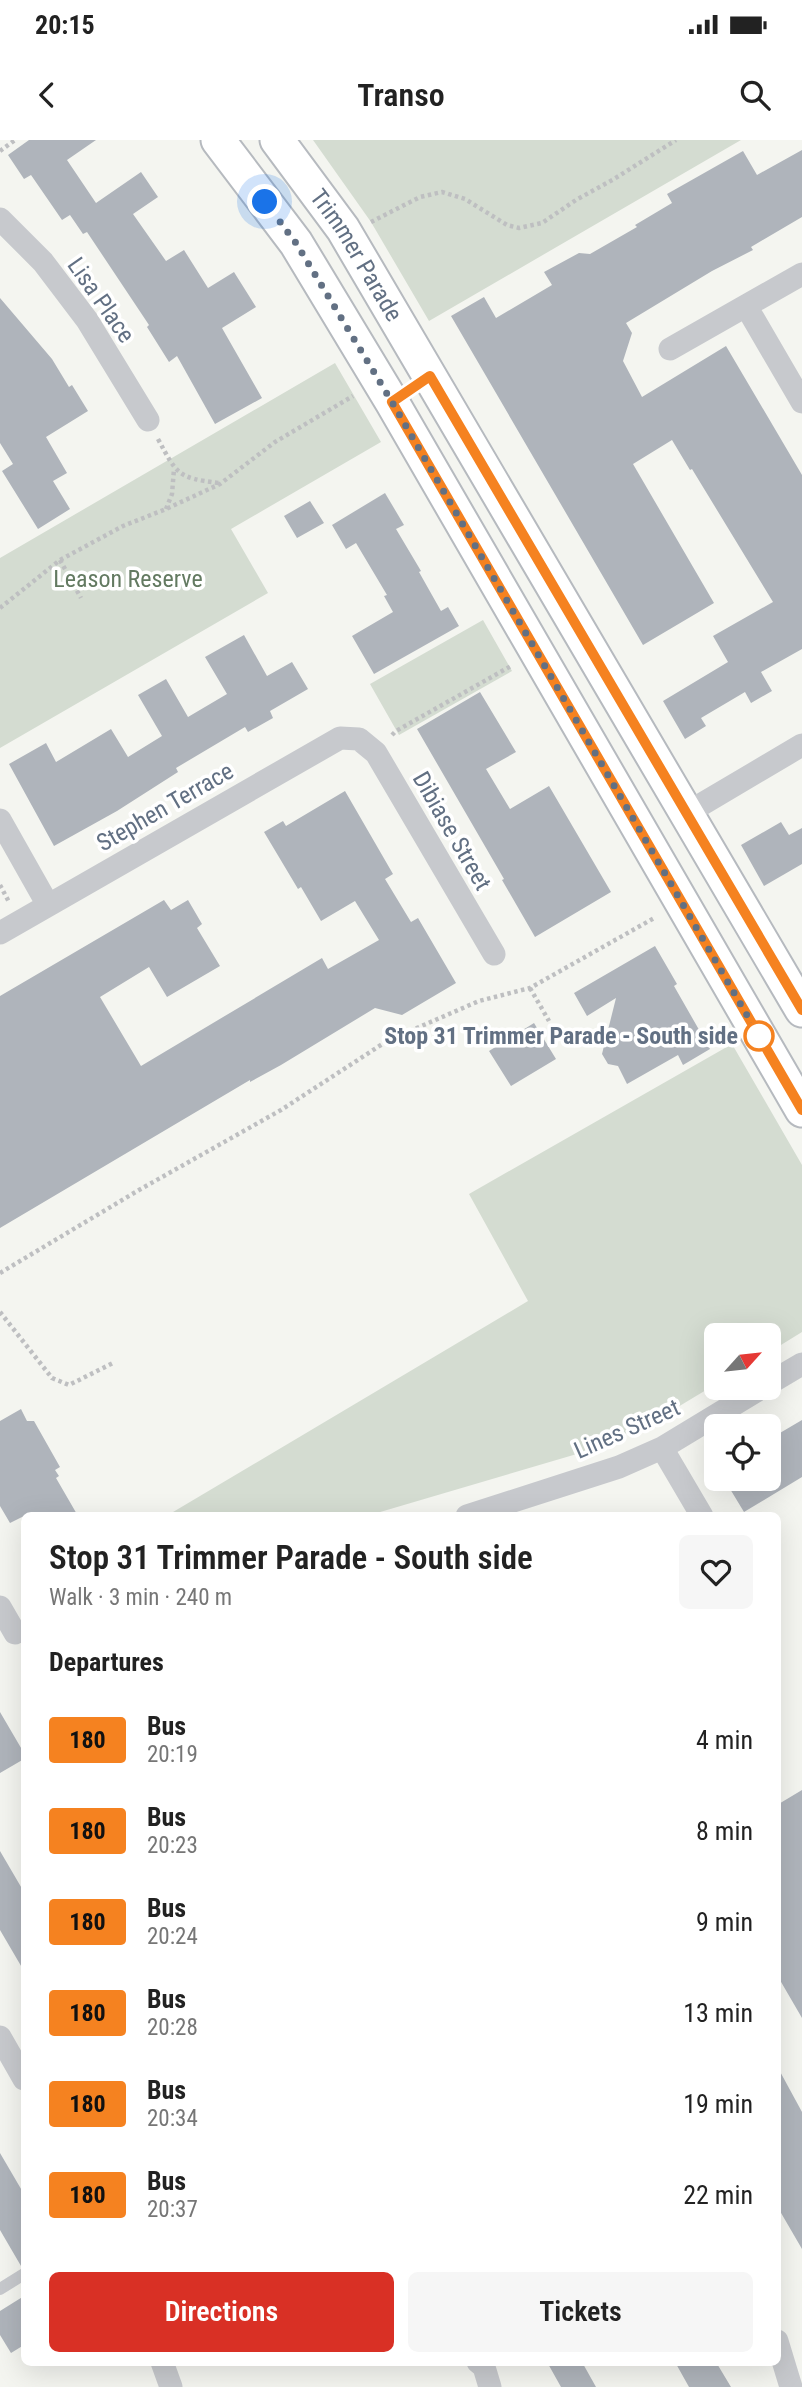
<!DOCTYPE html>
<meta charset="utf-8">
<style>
body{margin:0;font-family:"Roboto Condensed",sans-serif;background:#f6f6f6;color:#222;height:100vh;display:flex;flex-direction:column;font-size:26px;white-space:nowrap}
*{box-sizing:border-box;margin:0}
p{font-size:23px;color:#767676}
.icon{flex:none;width:38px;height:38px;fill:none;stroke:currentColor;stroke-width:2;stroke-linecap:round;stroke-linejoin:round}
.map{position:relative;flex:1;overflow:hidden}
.sheet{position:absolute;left:21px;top:1372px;width:760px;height:854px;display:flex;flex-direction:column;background:#fff;border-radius:10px;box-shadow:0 7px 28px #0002}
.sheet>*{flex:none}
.badge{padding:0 14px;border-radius:5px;font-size:24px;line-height:46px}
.needle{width:46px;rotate:63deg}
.tools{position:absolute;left:704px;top:1183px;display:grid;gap:14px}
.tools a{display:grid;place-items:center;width:77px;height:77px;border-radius:10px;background:#fff;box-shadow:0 7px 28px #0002;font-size:35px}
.you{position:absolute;width:35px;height:35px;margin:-18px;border:5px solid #fff;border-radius:50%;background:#1a73e8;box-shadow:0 0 0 10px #1a73e833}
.map>.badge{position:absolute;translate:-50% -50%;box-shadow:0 0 0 4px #fff}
h2{padding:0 28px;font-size:26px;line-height:63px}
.round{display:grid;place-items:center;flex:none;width:74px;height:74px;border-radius:10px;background:#f6f6f6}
.head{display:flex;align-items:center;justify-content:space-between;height:119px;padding:0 28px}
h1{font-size:33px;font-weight:600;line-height:52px}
.action{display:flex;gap:14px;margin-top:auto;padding:14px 28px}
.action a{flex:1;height:80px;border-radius:10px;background:#d93025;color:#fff;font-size:28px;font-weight:600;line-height:80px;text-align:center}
.action a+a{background:#f6f6f6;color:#222}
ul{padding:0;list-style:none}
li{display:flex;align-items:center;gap:21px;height:91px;padding:0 28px}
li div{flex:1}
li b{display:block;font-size:26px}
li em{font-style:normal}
li .badge{min-width:77px;font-weight:700;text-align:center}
.status{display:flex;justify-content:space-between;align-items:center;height:49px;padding:0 35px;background:#fff;direction:ltr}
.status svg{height:19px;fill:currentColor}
header{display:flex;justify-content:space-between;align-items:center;height:91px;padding:0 28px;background:#fff;font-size:32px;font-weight:600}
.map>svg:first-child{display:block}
.green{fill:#d4dcd1}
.building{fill:#afb4bb}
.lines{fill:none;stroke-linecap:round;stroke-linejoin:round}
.secondary-casing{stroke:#b6babf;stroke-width:37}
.path{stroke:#bebfc1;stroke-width:4.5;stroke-dasharray:3.5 3.5;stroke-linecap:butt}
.service{stroke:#c7c9cd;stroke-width:12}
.minor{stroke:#c7c9cd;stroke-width:23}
.secondary{stroke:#fff;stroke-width:33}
.line-casing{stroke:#fff;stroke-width:16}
.line{stroke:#f58220;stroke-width:10}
.walk{stroke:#627083;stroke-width:7;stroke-dasharray:0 12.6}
.stop-dot{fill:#fff;stroke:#f58220;stroke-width:3.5}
.labels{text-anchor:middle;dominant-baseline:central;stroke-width:7;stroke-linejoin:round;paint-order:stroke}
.street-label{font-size:24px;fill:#627083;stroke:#fff}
.park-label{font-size:24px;fill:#637a61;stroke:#fff}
.stop-label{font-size:24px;font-weight:bold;fill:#627083;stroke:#fff;text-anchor:end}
</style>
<div class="status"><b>20:15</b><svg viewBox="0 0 49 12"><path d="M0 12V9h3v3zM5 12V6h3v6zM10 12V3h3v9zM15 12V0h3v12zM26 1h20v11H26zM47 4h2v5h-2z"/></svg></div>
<header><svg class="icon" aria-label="back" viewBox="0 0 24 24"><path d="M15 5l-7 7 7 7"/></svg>Transo<svg class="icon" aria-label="search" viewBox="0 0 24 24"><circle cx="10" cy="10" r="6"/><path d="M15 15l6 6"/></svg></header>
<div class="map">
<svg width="802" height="2247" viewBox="0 0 802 2247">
<rect width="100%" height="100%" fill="#f4f5f0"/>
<!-- green -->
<path class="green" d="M313 0H741L429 181 371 82Z
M335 223 381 302 231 389 268 453 0 608V418Z
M483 480 512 531 399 595 370 544Z
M732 904 802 1025V1192L768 1213V1195H716V1244L658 1279 587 1311 370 1375H168L528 1161 469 1054Z"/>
<!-- building -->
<path class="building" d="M29 0H96L67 20 96 63 141 32 158 57 133 74 166 121 184 110 208 148 234 132 256 167 222 188 262 258 215 284 177 216 169 222 147 187 149 185 87 92 83 94 70 75 62 80 31 35 24 39 8 15Z
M802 10V77L751 107 753 110 712 131 626 183 632 193 623 221 642 257 726 206 802 335V509L761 532 772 551 751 563 745 552 701 578 706 586 685 599 663 561 728 522 713 496 773 462 692 329 690 330 672 300 633 324 714 463 643 505 451 176 484 157 496 178 552 145 544 132 579 113 590 114 637 87 635 85 672 63 667 54 743 11 757 35Z
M0 158 52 219 69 247 72 245 88 271 46 297 67 333 53 341 70 369 38 389 2 331 13 324 0 303Z
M385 353 404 385 396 389 421 431 419 432 441 471 448 467 459 486 374 534 352 496 393 472 384 456 387 455 356 403 346 409 332 385Z
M310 361 324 383 297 398 284 376Z
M244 495 267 536 292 522 308 549 270 571 273 578 248 592 245 587 176 628 178 632 117 671 54 706 9 624 46 603 56 622 111 589 128 617 162 596 138 555 166 539 188 577 227 554 205 517Z
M480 552 516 612 486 629 510 669 549 646 611 752 535 797 502 740 504 739 417 589Z
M345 651 393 734 385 739 411 782 418 778 456 843 402 875 375 868 281 925 250 942V940L0 1088V856L164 760 171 770 188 760 202 784 197 788 220 826 167 857 149 827 100 857 141 926 322 818 328 829 379 800 355 761 321 781 301 747 298 749 264 692 283 681 286 686Z
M781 682 789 695 802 688V724L764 746 741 705Z
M655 806 677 844 674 846 710 909 683 925 678 915 627 944 618 926 608 924 602 914 616 858 587 876 574 853Z
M534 883 556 919 511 946 489 911Z
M21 1269 27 1281H34L60 1327 55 1330 59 1336 56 1338 78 1376H24L10 1383 0 1366V1281Z
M802 1280V1337L744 1372 724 1339H768V1300Z
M0 1572 24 1613V1619L0 1633Z
M802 1650V1878L777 1835V1665Z
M0 1711 24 1752V1831L0 1790Z
M777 1926 802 1972V2109L777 2066Z
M0 2013 24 2054V2125L21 2126 0 2090Z
M24 2156V2205L11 2213 0 2195V2171Z
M547 2222H582L596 2247H561Z
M675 2222H716L731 2247H689Z"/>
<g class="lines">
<defs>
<g id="secondary">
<path d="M218 0 296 103 392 262 802 970"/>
<path id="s1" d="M277 0 343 89 802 870"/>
</g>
</defs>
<!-- secondary casing -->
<use href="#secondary" class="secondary-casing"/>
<!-- path -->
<path class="path" d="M0 11 15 0
M371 82 420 57 442 52 465 59 507 85 519 88 542 83 576 60 614 39 676 0
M158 299C177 334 177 338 219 343
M166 369 172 354 174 329
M60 420 81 458
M0 468 60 420 123 386 166 369 220 344 275 302 353 256
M392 595 396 591 511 526
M0 745 9 762
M530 848 549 881
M0 1133 139 1050 281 970 387 901 479 861 530 848 656 777
M0 1172 52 1238 69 1245 113 1223"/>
<!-- service -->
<path class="service" d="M0 2149 24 2134"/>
<!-- minor -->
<path class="minor" d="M0 79 43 122 87 180 148 280
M746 166 802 262
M670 209 802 134
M687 673 802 605
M0 680 48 765
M0 793 340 598 359 599 376 613 494 814
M768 1244 802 1224
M662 1308 702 1376
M467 1376 619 1327 662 1308 761 1248
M0 1467 15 1493
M0 1897 24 1939
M777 2201 791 2247
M162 2222 171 2247
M478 2222 484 2227 490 2247"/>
<!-- secondary -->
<use href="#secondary" class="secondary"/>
</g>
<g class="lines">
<defs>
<path id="line" d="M802 870 430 236 392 262 802 970"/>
</defs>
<!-- line casing -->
<use href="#line" class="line-casing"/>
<!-- line -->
<use href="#line" class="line"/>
<!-- walk -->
<path class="walk" d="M265 62 296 103 392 262 759 896"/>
</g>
<!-- markers -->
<circle class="stop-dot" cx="759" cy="896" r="14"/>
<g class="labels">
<!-- street labels -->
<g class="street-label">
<text stroke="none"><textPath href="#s1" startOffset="140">Trimmer Parade</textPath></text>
<text transform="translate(101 160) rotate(55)">Lisa Place</text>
<text transform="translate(165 667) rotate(-30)">Stephen Terrace</text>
<text transform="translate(452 691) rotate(60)">Dibiase Street</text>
<text transform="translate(627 1289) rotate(-24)">Lines Street</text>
</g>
<!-- park labels -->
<g class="park-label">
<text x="128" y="439">Leason Reserve</text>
</g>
<!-- stop labels -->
<g class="stop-label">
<text x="738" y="896">Stop 31 Trimmer Parade - South side</text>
</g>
</g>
</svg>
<div class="tools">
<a><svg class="needle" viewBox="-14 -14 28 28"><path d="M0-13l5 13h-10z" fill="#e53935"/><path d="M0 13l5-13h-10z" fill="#767676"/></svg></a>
<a><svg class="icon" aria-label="locate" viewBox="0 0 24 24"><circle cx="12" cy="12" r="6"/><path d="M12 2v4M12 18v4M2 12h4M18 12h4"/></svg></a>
</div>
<div class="you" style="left:265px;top:62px"></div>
<section class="sheet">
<div class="head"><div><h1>Stop 31 Trimmer Parade - South side</h1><p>Walk · 3 min · 240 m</p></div><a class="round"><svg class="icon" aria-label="heart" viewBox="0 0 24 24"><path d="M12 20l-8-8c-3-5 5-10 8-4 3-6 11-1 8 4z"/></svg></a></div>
<h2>Departures</h2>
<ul>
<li><span class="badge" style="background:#f58220;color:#111">180</span><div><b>Bus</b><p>20:19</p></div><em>4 min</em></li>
<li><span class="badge" style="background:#f58220;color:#111">180</span><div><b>Bus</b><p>20:23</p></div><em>8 min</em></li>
<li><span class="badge" style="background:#f58220;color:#111">180</span><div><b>Bus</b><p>20:24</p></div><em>9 min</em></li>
<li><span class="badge" style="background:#f58220;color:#111">180</span><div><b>Bus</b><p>20:28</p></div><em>13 min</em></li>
<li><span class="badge" style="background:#f58220;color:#111">180</span><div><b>Bus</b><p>20:34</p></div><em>19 min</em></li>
<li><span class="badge" style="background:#f58220;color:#111">180</span><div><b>Bus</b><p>20:37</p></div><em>22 min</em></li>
</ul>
<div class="action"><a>Directions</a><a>Tickets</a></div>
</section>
</div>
